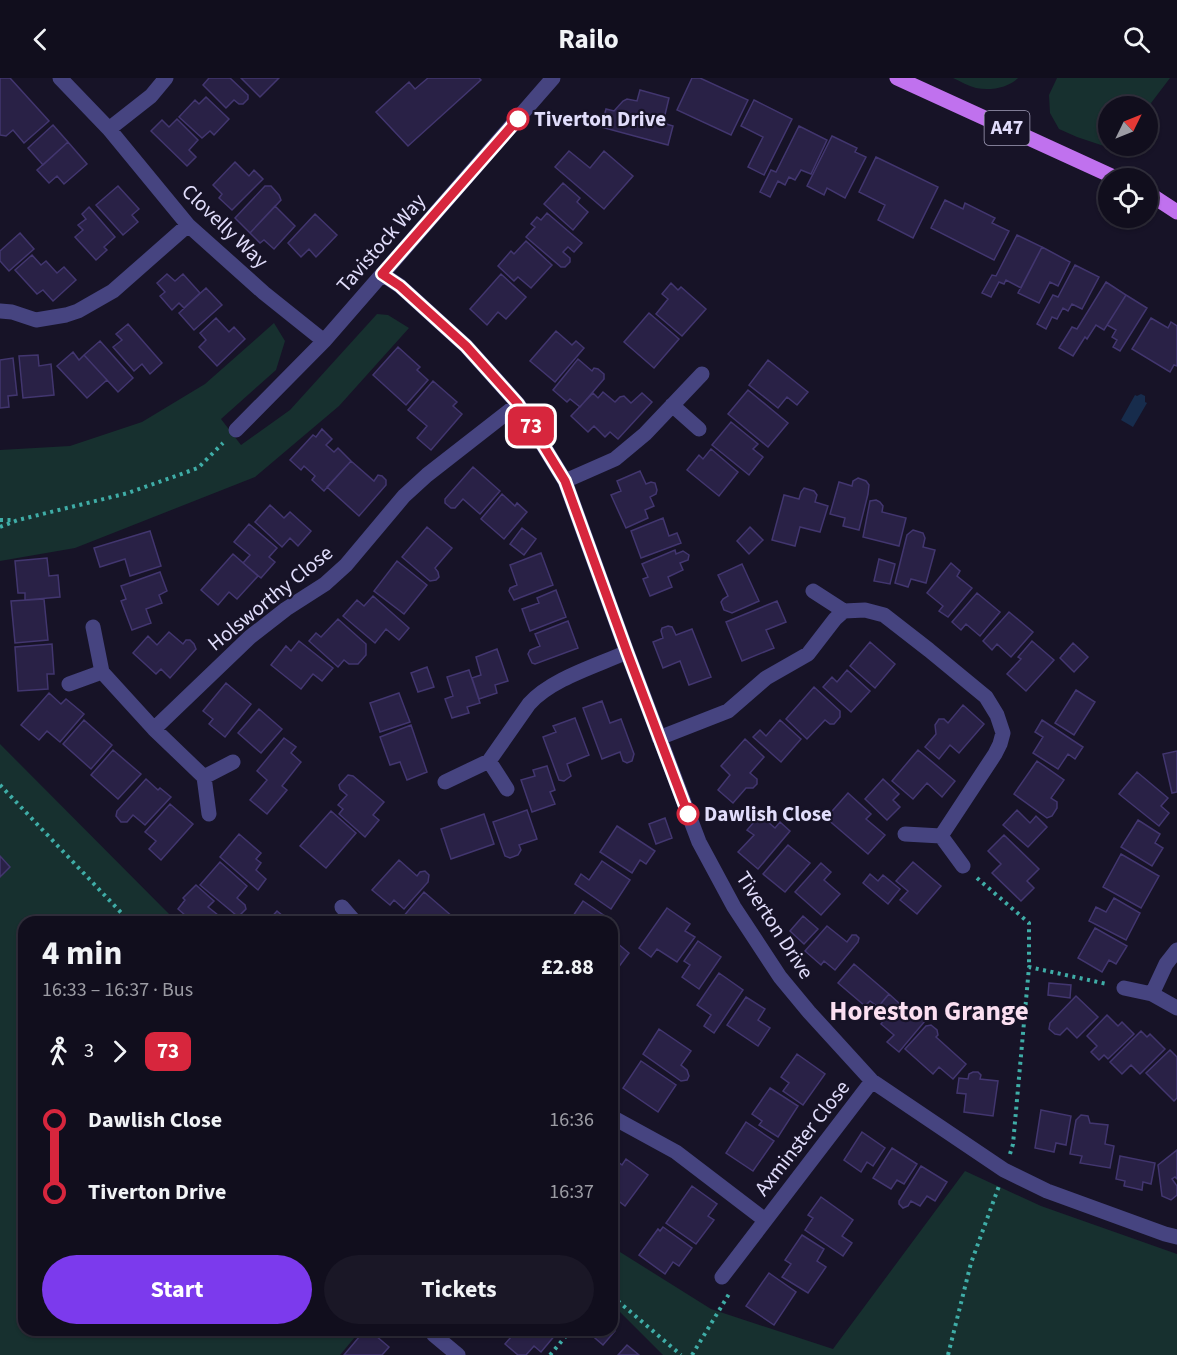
<!DOCTYPE html>
<meta charset="utf-8">
<style>
body{margin:0;font-family:"Source Sans 3",sans-serif;background:#1a1726;color:#f1f3f6;height:100vh;display:flex;flex-direction:column;font-size:22px;white-space:nowrap}
*{box-sizing:border-box;margin:0}
p{font-size:20px;color:#9c9ca4}
.icon{flex:none;width:33px;height:33px;fill:none;stroke:currentColor;stroke-width:2;stroke-linecap:round;stroke-linejoin:round}
.map{position:relative;flex:1;overflow:hidden}
.panel{position:absolute;left:18px;top:838px;width:600px;height:420px;display:flex;flex-direction:column;background:#110e1d;border-radius:18px;box-shadow:0 2px 4px #0004,0 0 0 2px #302e3b}
.panel>*{flex:none}
.badge{padding:0 12px;border-radius:9px;font-size:21px;line-height:39px}
.needle{width:39px;rotate:47deg}
.buttons{position:absolute;left:1098px;top:18px;display:grid;gap:12px}
.buttons a{display:grid;place-items:center;width:60px;height:60px;border-radius:50%;background:#110e1d;box-shadow:0 2px 4px #0004,0 0 0 2px #302e3b;font-size:30px}
.map>.badge{position:absolute;translate:-50% -50%;box-shadow:0 0 0 3px #fff}
.legs{display:flex;align-items:center;gap:9px;height:66px;padding:0 24px;font-size:20px}
.legs p{margin-inline-start:auto}
.head{display:flex;align-items:center;justify-content:space-between;height:102px;padding:0 24px}
h1{font-size:33px;font-weight:700;line-height:45px}
.primary-button{display:flex;gap:12px;margin-top:auto;padding:12px 24px}
.primary-button a{flex:1;height:69px;border-radius:36px;background:#7c3aed;color:#fff;font-size:24px;font-weight:700;line-height:69px;text-align:center}
.primary-button a+a{background:#1a1726;color:#f1f3f6}
ul{padding:0 24px;list-style:none}
li{display:flex;align-items:center;gap:21px;height:72px;font-size:22px}
li i{display:grid;place-items:center;width:9px;height:100%;margin:0 8px;background:currentColor}
li i::after{content:'';width:15px;height:15px;margin:-8px;border:4px solid;border-radius:50%;background:#110e1d}
li p{margin-inline-start:auto}
li:first-child i{background:linear-gradient(#0000 50%,currentColor 0)}
li:last-child i{background:linear-gradient(currentColor 50%,#0000 0)}
header{display:flex;justify-content:space-between;align-items:center;height:78px;padding:0 24px;background:#110e1d;font-size:27px;font-weight:700}
.map>svg:first-child{display:block}
.green{fill:#17302f}
.water{fill:#172c4c}
.building{fill:#292146;stroke:#42366f;stroke-width:1.5}
.lines{fill:none;stroke-linecap:round;stroke-linejoin:round}
.path{stroke:#3fada7;stroke-width:4;stroke-dasharray:3 4.5;stroke-linecap:butt}
.minor{stroke:#464480;stroke-width:15}
.major{stroke:#c071ee;stroke-width:15}
.line-1-casing{stroke:#fff;stroke-width:14}
.line-1{stroke:#d7263d;stroke-width:9}
.stop-1-dot{fill:#fff;stroke:#d7263d;stroke-width:3}
.labels{text-anchor:middle;dominant-baseline:central;stroke-width:4.5;stroke-linejoin:round;paint-order:stroke}
.shield{fill:#171327;stroke:#a4a0bb;stroke-width:1.5}
.shield-label{font-size:20px;font-weight:bold;fill:#e1ddfb}
.stop-label{font-size:21px;font-weight:bold;fill:#e1ddfb;stroke:#171327;text-anchor:start}
.street-label{font-size:21px;fill:#e1ddfb;stroke:#171327}
.district-label{font-size:27px;font-weight:bold;fill:#fbdff1;stroke:#171327}
</style>
<header><svg class="icon" aria-label="back" viewBox="0 0 24 24"><path d="M15 5l-7 7 7 7"/></svg>Railo<svg class="icon" aria-label="search" viewBox="0 0 24 24"><circle cx="10" cy="10" r="6"/><path d="M15 15l6 6"/></svg></header>
<div class="map">
<svg width="1177" height="1277" viewBox="0 0 1177 1277">
<rect width="100%" height="100%" fill="#171327"/>
<!-- green -->
<path class="green" d="M953 0H1018C1008 10 990 13 976 10 968 8 960 3 953 0Z
M1057 0H1170L1148 29 1108 28V68H1119L1116 72 1077 59 1059 51 1050 35 1049 17Z
M377 236 388 237 409 250 339 328 255 399 75 470 0 483V372L70 368 142 344 205 306 274 245 285 263 276 292 221 341 241 367 290 332Z
M0 666 177 844H24V1252L360 1253 340 1277H0Z
M965 1093 1041 1128 1177 1176V1277H663L612 1226V1169L711 1231 833 1271Z"/>
<!-- water -->
<path class="water" d="M1141 316 1145 318V324L1147 325 1133 349 1121 342 1135 317 1137 318Z"/>
<!-- building -->
<path class="building" d="M0 0H10L49 43 24 65 13 52 6 58 0 57Z
M209 0H230L248 17V21L243 26H239L234 22 226 30 203 7Z
M241 0H279L260 19Z
M428 0H479L481 2 408 68 376 34 409 4 415 11Z
M692 0H700L748 22 731 57 677 32Z
M640 12 669 20 663 45 673 48 668 67 601 49 606 31 614 33 623 23 627 21 637 23Z
M206 19 229 41 214 57 210 53 202 60 179 39 195 22 199 26Z
M754 22 792 41 764 97 748 89 763 59 741 48Z
M177 41 198 62 189 72 196 79 187 88 151 53 162 42 169 49Z
M53 47 68 64 43 87 28 70Z
M799 48 827 62 811 96 801 92 795 102 789 99 785 107 778 103 770 119 760 114 771 92 776 94Z
M832 58 857 70 855 74 866 79 845 120 827 110 824 117 807 108Z
M68 64 87 86 64 106 57 98 49 105 37 92Z
M569 73 590 90 604 73 633 98 604 131 555 89Z
M876 79 938 109 913 160 878 142 885 127 859 114Z
M235 84 249 98 254 92 263 101 232 132 219 120 222 116 213 107Z
M563 105 580 120 577 124 588 134 573 152 544 126Z
M118 108 139 131 132 137 138 144 123 157 96 127Z
M265 108H271L279 117 281 122 250 155 235 140Z
M945 122 963 131 965 125 995 140 992 145 1009 153 994 182 931 150Z
M275 128 295 148 274 171 264 162 260 165 250 155Z
M89 129 115 159 104 169 107 172 96 182 75 159 83 152 78 147 86 141 82 136Z
M547 135 582 165 574 174 568 169 563 174 570 180V184L565 189H561L526 159 535 149 531 146 537 139 541 142Z
M315 136 337 157 316 179 309 171 301 179 288 165Z
M20 155 34 171 9 193 0 183V173Z
M1017 157 1042 169 1021 210 1006 202 1004 206 999 204 991 219 982 215 992 197 996 198Z
M526 163 552 187 531 210 518 199 514 203 498 188 511 173 514 176Z
M1042 169 1070 184 1058 208 1050 204 1039 225 1018 215Z
M32 177 41 187 46 183 57 195 64 189 76 202 53 223 43 212 37 216 15 192Z
M1075 187 1099 199 1082 231 1072 226 1068 233 1063 230 1057 241 1052 239 1046 251 1037 246 1053 217 1058 219Z
M167 196 175 203 183 196 200 215 184 230 179 225 172 232 160 218 165 214 157 205Z
M501 196 526 219 506 241 498 234 487 247 470 231Z
M1106 204 1126 217 1104 252 1096 247 1087 261 1085 259 1073 278 1059 270 1072 249 1077 251Z
M671 205 678 212 681 209 706 231 682 258 656 236 668 221 662 216Z
M206 210 222 227 194 252 179 235Z
M1126 217 1147 230 1120 273 1113 269 1117 262 1112 259 1116 252 1107 247Z
M649 235 679 261 654 290 624 264Z
M216 240 229 254 234 249 245 261 217 288 199 269 206 262 200 255Z
M1151 240 1168 250 1171 244 1177 248V288L1174 287 1170 294 1132 271Z
M128 246 162 285 150 296 142 286 134 293 113 269 122 262 116 256Z
M556 253 572 267 576 263 584 270 555 304 530 283Z
M100 263 133 300 118 314 84 277Z
M398 269 420 289 417 292 428 302 406 327 373 297Z
M73 274 79 282 84 277 107 302 87 320 57 288Z
M38 277 39 288 51 286 54 317 23 320 19 278Z
M13 280 17 317 8 318 9 329 0 330V282Z
M578 281 592 293 594 290 598 291 604 296V301L580 329 570 321 567 324 553 312Z
M768 282 808 314 797 327 787 319 778 330 749 307Z
M433 303 457 324 453 328 462 336 431 372 417 360 427 348 408 332Z
M748 312 788 345 768 369 728 336Z
M603 314 615 324 620 319 624 318 631 325 642 315 652 324 618 361 610 354 605 359 594 348 588 354 571 338 593 315 598 320Z
M731 344 758 366 753 371 763 379 749 397 712 367Z
M322 351 332 361 326 367 334 374 338 370 351 383 324 413 312 402 315 398 304 388 301 392 290 382 313 357 316 359Z
M711 371 738 394 719 418 687 392 699 377 703 381Z
M351 383 374 403 378 397 382 398 386 402V407L359 438 327 409Z
M473 389 500 413 480 436 463 421 455 430H451L445 425V421Z
M640 393 646 406 651 404 655 405 657 412 656 416 650 419 654 428 645 432 648 440 626 450 611 417 621 413 617 403Z
M858 400 866 403 869 407 868 416 859 452 843 448 845 440 830 436 839 404 852 408 853 403Z
M804 410 814 413 817 417 815 424 828 428 820 454 800 449 795 468 772 462 784 417 799 421 801 414Z
M502 416 515 428 517 425 527 434 504 461 481 441Z
M876 422 880 424 883 428 882 434 906 440 899 468 863 459 870 423Z
M270 427 284 440 290 434 311 453 298 468 290 460 282 469 255 444Z
M663 440 669 458 677 455 681 465 641 480 631 453Z
M249 446 277 470 269 479 275 484 261 500 243 485 250 477 234 464Z
M427 449 452 470 435 490 438 494 439 499 436 502 430 503 402 479Z
M750 449 763 462 749 476 737 463Z
M522 450 536 461 524 477 510 466Z
M913 452 923 455 925 460 923 469 935 472 926 505 911 501 908 509 895 505 907 457Z
M150 453 161 488 130 498 125 481 100 489 94 470Z
M675 472 676 476 683 473 689 477 688 482 680 485 683 492 668 499 672 509 650 518 643 501 648 499 642 486Z
M541 475 553 507 514 522 509 513 510 510 517 507 510 487Z
M233 476 258 498 237 521 229 514 218 527 201 512Z
M47 480 49 498 58 497 60 519 25 522V515H18L15 483Z
M879 481 895 486 890 506 874 503Z
M397 483 427 507 404 536 374 513Z
M951 485 960 493 957 498 972 510 948 539 939 533 943 528 927 515Z
M742 486 759 523 732 535 724 532 721 524 723 521 728 518 718 497Z
M160 494 167 513 159 517 162 525 146 531 151 545 132 552 121 523 126 521 121 508Z
M556 512 566 539 530 553 522 531 539 525 537 520Z
M977 515 1000 534 980 558 966 546 961 552 952 544Z
M373 518 409 550 399 562 386 551 375 565 343 538 357 522 364 528Z
M44 521 48 562 15 565 11 523Z
M777 523 786 544 766 552 774 570 742 583 726 544Z
M1009 534 1033 554 1011 579 997 566 992 572 983 563Z
M338 541 366 566V577L358 586H349L344 582 338 589 309 563 316 555 321 559Z
M568 543 578 570 535 586 532 585 528 576 530 572 540 568 535 556Z
M668 548 672 549 676 557 692 551 711 599 689 607 680 583 663 590 653 564 663 560 661 553 662 550Z
M169 554 183 566 186 562H190L194 566 196 571 170 600 161 591 156 596 133 575 148 558 157 567Z
M299 563 333 590 322 603 313 596 301 611 271 587 286 568 291 573Z
M1032 563 1054 582 1026 613 1007 596 1021 581 1018 579Z
M870 564 895 586 875 610 850 588Z
M1073 565 1088 579 1074 594 1060 580Z
M52 566 54 596H47L48 611 18 613 15 569Z
M497 571 508 603 495 607 497 615 479 621 472 600 481 597 476 579Z
M427 589 434 609 418 614 411 595Z
M469 592 480 625 467 629 469 635 452 640 445 621 453 618 447 599Z
M847 592 870 613 851 634 823 609 832 599 837 604Z
M226 605 251 626 225 659 209 646 213 641 203 633Z
M814 609 840 633V639L834 646H830L825 642 807 661 786 641Z
M1076 612 1095 624 1074 657 1055 645Z
M49 615 61 626 66 621 84 636 60 664 47 653 39 662 21 647Z
M399 615 410 644 380 654 370 625Z
M602 623 610 645 621 641 634 676 632 683 627 685 623 683 620 674 602 681 583 630Z
M963 627 984 646 959 675 950 667 939 681 925 669 936 656 935 647 939 641H944L948 645Z
M259 631 282 651 261 675 238 655Z
M575 640 589 677 567 686 571 698 564 703 559 702 543 659 556 654 553 648Z
M84 642 112 667 91 691 63 666Z
M780 642 801 661 781 684 753 659 760 652 766 658Z
M1042 642 1083 669 1075 681 1068 676 1058 691 1033 675 1043 659 1035 654Z
M411 647 427 694 407 702 400 684 390 687 380 659Z
M284 660 296 669 291 675 301 684 282 708 287 712 267 736 250 722 267 702 257 693Z
M745 661 764 679 750 695 757 701V706L753 710H746L733 725 718 712 730 697 721 688Z
M113 672 141 696 118 721 91 697Z
M918 672 955 703 942 719 927 705 913 721 892 703Z
M1177 673V714L1172 715 1163 676Z
M1037 683 1064 702 1051 720 1057 724V730L1052 738 1047 740 1014 716Z
M547 688 555 712 550 714 555 726 532 734 521 702 535 698 533 692Z
M1137 694 1168 720 1161 728 1169 735 1159 748 1119 716Z
M348 697 353 698 384 724 373 737 379 742 365 759 339 736 343 731 338 727 347 717 340 711 339 707Z
M146 701 158 712 160 710 171 719 145 747 133 737 127 744H121L116 738 117 733Z
M883 701 899 716 893 722 900 729 887 742 865 721Z
M848 715 871 736 866 741 885 757 868 776 826 740Z
M170 726 193 746 161 782 149 771 156 763 145 754Z
M527 732 537 761 519 767 521 772 518 777 510 780 505 778 493 744Z
M1017 732 1030 745 1036 738 1047 749 1028 769 1003 747Z
M331 733 356 755 326 790 300 768Z
M484 736 494 766 451 781 441 751Z
M760 737 775 750 780 744 790 753 758 791 738 774 754 757 747 752Z
M665 740 672 760 656 766 649 746Z
M1138 742 1160 756 1155 765 1163 770 1152 788 1121 769Z
M617 748 655 773 646 786 640 782 632 795 600 774Z
M239 756 261 775 256 781 261 785 256 792 266 801 258 812 220 779Z
M1004 757 1039 791 1027 803 1034 810 1021 823 992 795 1001 786 988 773Z
M788 767 810 785 785 814 763 796Z
M1121 776 1159 798 1141 830 1103 809Z
M0 778 10 789 0 799Z
M399 782 417 798 420 794 425 793 429 797 428 804 404 831 394 822 390 827 372 812Z
M602 783 630 802 611 831 575 806 581 796 589 802Z
M220 784 247 808 237 820 245 827 246 831 240 837H236L200 807Z
M913 784 941 808 917 836 900 822 908 813 896 803Z
M821 785 831 794 824 802 840 816 821 837 795 814Z
M870 796 878 803 883 797 900 811 888 826 863 805Z
M196 807 214 823 208 829 218 837 211 844H193L178 831 185 822 183 820Z
M424 814 453 839 449 844H408L402 840Z
M1114 820 1140 835 1126 862 1089 843 1096 829 1106 834Z
M583 823 611 842 609 844H569Z
M667 830 690 846 685 853 695 859 677 884 657 871 651 879 639 870Z
M277 833 290 844 294 839 300 844H267Z
M803 838 818 851 804 866 790 853Z
M827 848 847 864 852 857H856L859 860 858 864 835 892 824 883 821 887 805 873Z
M1095 850 1127 868 1116 886 1109 882 1102 894 1078 880Z
M698 863 721 879 699 911 682 899 690 887 684 883Z
M617 865 629 875 618 890 612 885V871Z
M854 886 889 916 878 929 870 923 865 928 838 905Z
M719 895 743 912 714 955 704 948 711 937 697 927Z
M1049 905 1071 907 1070 920 1048 917Z
M889 916 911 936 918 928 930 937 899 974 887 964 894 957 881 946 887 938 878 929Z
M1076 918 1098 939 1077 960 1067 950 1060 957 1055 956 1049 951 1050 945Z
M746 919 765 931 758 942 770 950 758 968 727 947Z
M1107 937 1118 948 1122 944 1134 956 1108 981 1104 977 1099 982 1091 974 1097 968 1087 958Z
M931 947 937 952 938 957 936 959 966 986 953 1001 939 989 933 996 905 971 926 948Z
M659 951 691 973 681 987 687 992 689 998 687 1002 681 1003 643 976Z
M1141 953 1147 959 1150 956 1165 971 1140 996 1131 987 1122 996 1110 984Z
M1170 972 1177 979V1020L1174 1023 1146 995Z
M797 976 825 996 803 1027 783 1013 789 1005 781 999Z
M641 983 676 1007 658 1034 623 1010Z
M973 994H978L981 997 980 1001 998 1003 993 1038 964 1034 966 1016 957 1015 959 1000 968 1001 969 996Z
M770 1010 798 1028 778 1059 759 1047 762 1043 752 1036Z
M1041 1032 1071 1038 1066 1067 1056 1065 1054 1074 1035 1070Z
M1081 1037 1088 1038 1090 1045 1108 1047 1105 1066 1114 1068 1110 1090 1080 1085 1082 1078 1070 1076 1076 1042Z
M746 1044 774 1063 753 1093 726 1075Z
M862 1054 885 1070 873 1088 867 1084 861 1094 844 1082Z
M892 1070 917 1086 904 1106 897 1102 891 1111 873 1100Z
M1177 1072V1101L1175 1099 1172 1101 1177 1108V1117L1171 1122 1162 1118 1158 1087Z
M1120 1078 1155 1085 1151 1106 1143 1104 1142 1112 1124 1108 1125 1103 1116 1101Z
M612 1079 622 1087 626 1081 648 1097 625 1128 612 1118Z
M921 1088 947 1104 935 1123 927 1118 920 1128 911 1123 908 1128 903 1130 899 1126V1123Z
M692 1108 717 1126 708 1138 714 1142 696 1166 666 1145Z
M821 1119 853 1142 842 1158 852 1165 843 1178 805 1152 813 1140 808 1137Z
M663 1149 692 1170 679 1188 673 1184 665 1196 639 1177 658 1151 660 1153Z
M802 1157 824 1171 817 1183 826 1189 808 1215 782 1199 791 1186 785 1182Z
M769 1195 796 1214 774 1247 746 1228Z
M612 1251 615 1253 603 1267 588 1254 589 1252H612Z
M365 1252H369L389 1269 382 1277H344Z
M517 1252H551L556 1256 541 1274 534 1268 526 1277H518L505 1266Z
M627 1267 639 1277H618Z"/>
<g class="lines">
<!-- path -->
<path class="path" d="M0 442H14
M0 449 18 442 128 415 198 390 223 365
M0 707 130 844
M977 800 1029 845V889
M1010 1076 1013 1066 1029 889 1107 906
M612 1218 681 1277
M550 1277 571 1252
M692 1277 729 1216
M948 1277 971 1185 999 1108"/>
<!-- minor -->
<path class="minor" d="M60 0 109 51 188 147 264 215 324 263
M109 51 151 18 166 0
M382 196 400 208 466 268 518 326 565 403 627 574 699 764 734 829 780 899 809 934 872 1003 1004 1092 1047 1113 1165 1156 1177 1159
M0 233 12 234 36 242 66 237 78 233 113 213 188 147
M672 327 699 351
M236 352 324 263 553 0
M565 403 615 381 645 356 702 296
M813 513 844 533
M93 549 102 594 154 651 204 699
M69 606 102 594
M154 651 250 559 286 531 325 506 346 487 404 418 427 397 518 326
M659 660 728 633 766 600 808 576 835 541 844 533 865 532 884 537 929 572 986 619 997 637 1003 655 1000 666 995 676 941 758
M489 683 507 711
M445 704 489 683 529 626C551 601 596 588 627 574
M209 736 204 699 233 684
M905 756 941 758 963 788
M342 829 355 844
M1124 910 1152 916 1177 930
M1152 916 1166 886 1177 872
M612 1039 676 1074 765 1142
M722 1199 872 1003
M434 1257 458 1277"/>
<!-- major -->
<path class="major" d="M897 0 1116 100
M1148 115 1177 134"/>
</g>
<g class="lines">
<defs>
<path id="line-1" d="M518 41 382 196 400 208 466 268 518 326 565 403 627 574 688 736"/>
</defs>
<!-- line-1 casing -->
<use href="#line-1" class="line-1-casing"/>
<!-- line-1 -->
<use href="#line-1" class="line-1"/>
</g>
<!-- markers -->
<g class="stop-1-dot">
<circle cx="518" cy="41" r="10"/>
<circle cx="688" cy="736" r="10"/>
</g>
<g class="labels">
<!-- shield labels -->
<rect class="shield" x="984.5" y="33" width="45" height="34" rx="4.5"/>
<g class="shield-label">
<text x="1007" y="50">A47</text>
</g>
<!-- stop labels -->
<g class="stop-label">
<text x="534" y="41">Tiverton Drive</text>
<text x="704" y="736">Dawlish Close</text>
</g>
<!-- street labels -->
<g class="street-label">
<text transform="translate(225 148) rotate(44)">Clovelly Way</text>
<text transform="translate(381 165) rotate(-49)">Tavistock Way</text>
<text transform="translate(270 520) rotate(-39)">Holsworthy Close</text>
<text transform="translate(775 847) rotate(57)">Tiverton Drive</text>
<text transform="translate(802 1060) rotate(-52)">Axminster Close</text>
</g>
<!-- district labels -->
<g class="district-label">
<text x="929" y="933">Horeston Grange</text>
</g>
</g>
</svg>
<div class="buttons">
<a><svg class="needle" viewBox="-14 -14 28 28"><path d="M0-13l5 13h-10z" fill="#e53935"/><path d="M0 13l5-13h-10z" fill="#9c9ca4"/></svg></a>
<a><svg class="icon" aria-label="locate" viewBox="0 0 24 24"><circle cx="12" cy="12" r="6"/><path d="M12 2v4M12 18v4M2 12h4M18 12h4"/></svg></a>
</div>
<b class="badge" style="left:531px;top:348px;background:#d7263d;color:#fff">73</b>
<section class="panel">
<div class="head"><div><h1>4 min</h1><p>16:33 – 16:37 · Bus</p></div><b>£2.88</b></div>
<div class="legs"><svg class="icon" aria-label="walk" viewBox="0 0 24 24"><circle cx="13" cy="4" r="2"/><path d="M13 8l-2 6 4 7M11 14l-3 7M7 12l3-4h3l4 4"/></svg>3<svg class="icon" aria-label="forward" viewBox="0 0 24 24"><path d="M9 5l7 7-7 7"/></svg><b class="badge" style="background:#d7263d;color:#fff">73</b></div>
<ul>
<li><i style="color:#d7263d"></i><b>Dawlish Close</b><p>16:36</p></li>
<li><i style="color:#d7263d"></i><b>Tiverton Drive</b><p>16:37</p></li>
</ul>
<div class="primary-button"><a>Start</a><a>Tickets</a></div>
</section>
</div>
